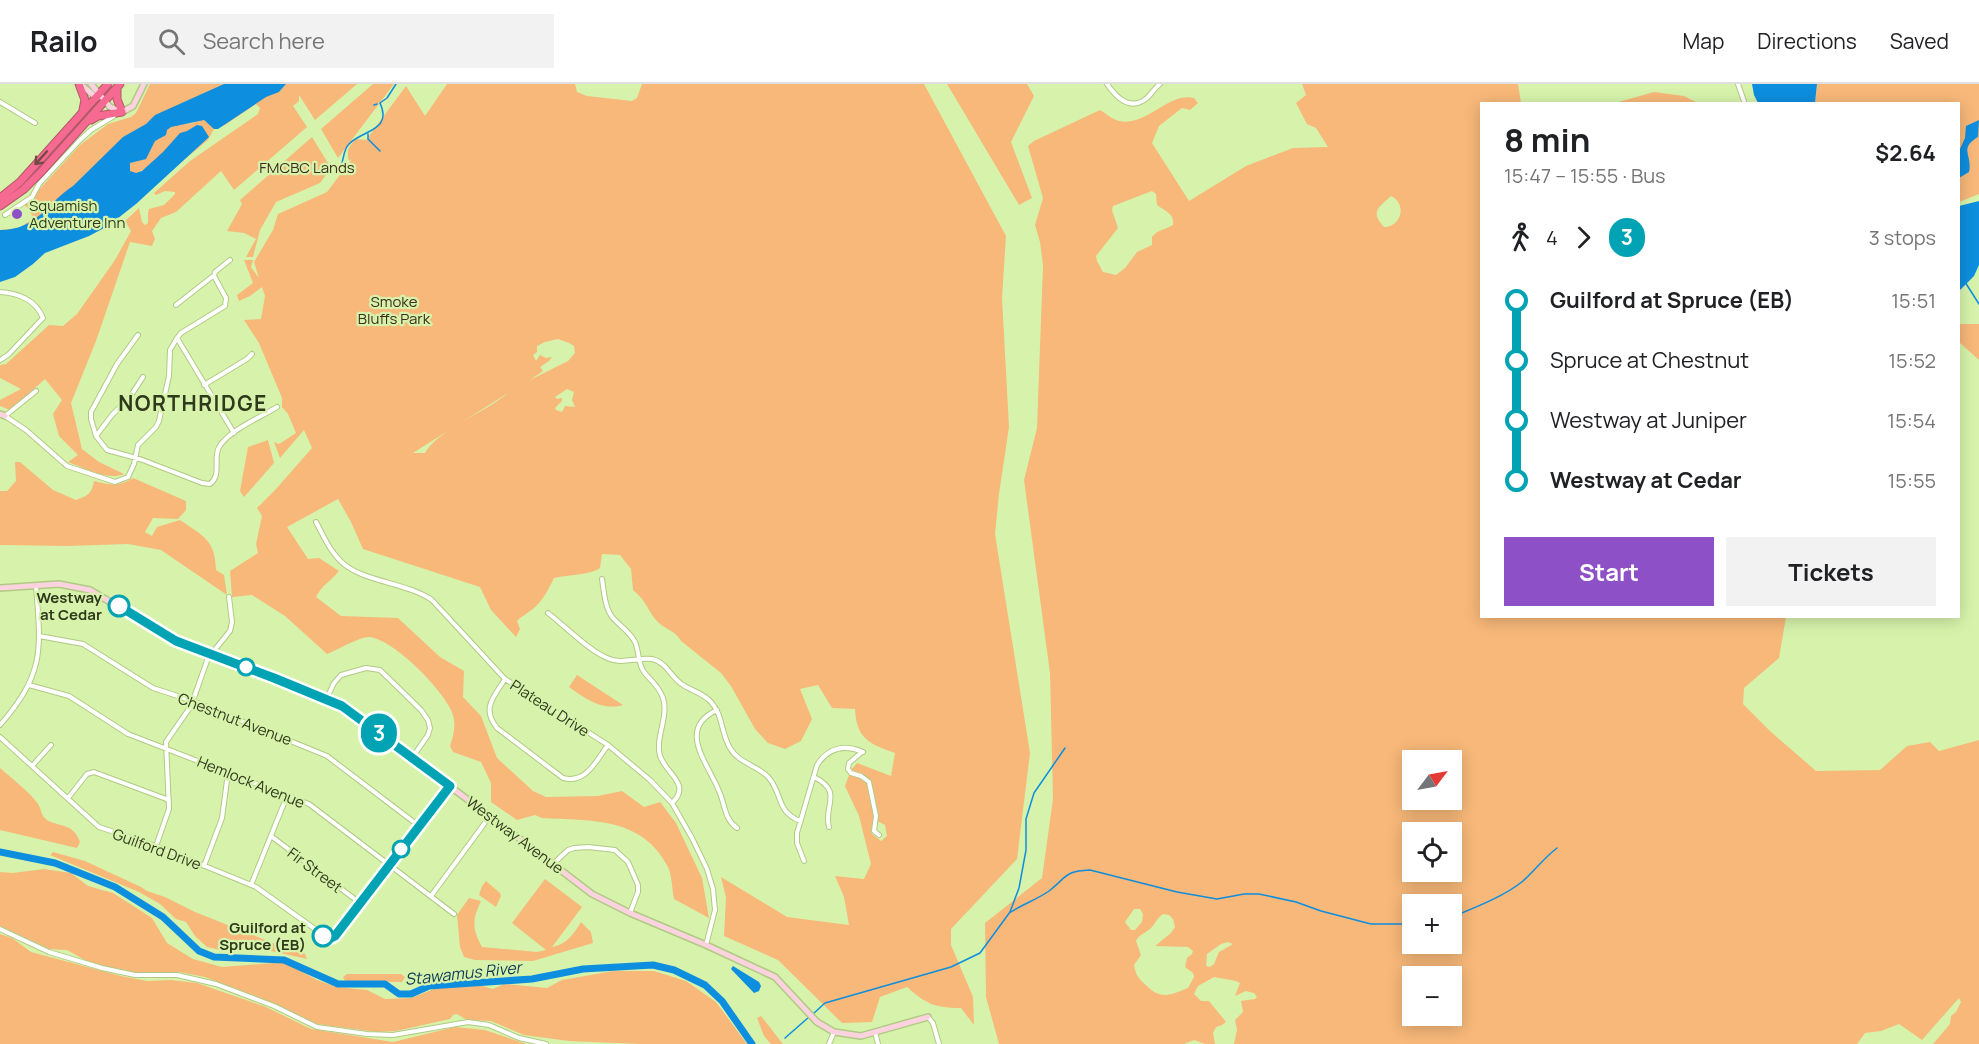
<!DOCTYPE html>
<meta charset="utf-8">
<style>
body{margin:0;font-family:Manrope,sans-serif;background:#f2f2f2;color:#202124;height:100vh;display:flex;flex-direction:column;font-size:22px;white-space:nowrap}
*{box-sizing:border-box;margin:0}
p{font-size:20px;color:#757577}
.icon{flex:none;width:33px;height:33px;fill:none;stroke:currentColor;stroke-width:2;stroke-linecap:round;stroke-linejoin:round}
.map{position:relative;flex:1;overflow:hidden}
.sheet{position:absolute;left:1480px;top:18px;width:480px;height:516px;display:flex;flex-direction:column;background:#fff;border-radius:0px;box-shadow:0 3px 15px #0003}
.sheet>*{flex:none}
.badge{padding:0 12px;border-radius:20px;font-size:21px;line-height:39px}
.needle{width:39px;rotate:58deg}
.controls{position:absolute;left:1402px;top:666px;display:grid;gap:12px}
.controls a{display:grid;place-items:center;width:60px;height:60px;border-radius:0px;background:#fff;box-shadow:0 3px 15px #0003;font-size:30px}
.map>.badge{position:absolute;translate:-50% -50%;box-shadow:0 0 0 3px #fff}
.legs{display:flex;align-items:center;gap:9px;height:66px;padding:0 24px;font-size:20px}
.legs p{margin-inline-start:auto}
.head{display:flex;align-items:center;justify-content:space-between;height:102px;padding:0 24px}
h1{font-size:33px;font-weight:700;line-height:45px}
.primary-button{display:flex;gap:12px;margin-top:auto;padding:12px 24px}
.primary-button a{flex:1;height:69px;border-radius:0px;background:#8d50c6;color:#fff;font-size:24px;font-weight:700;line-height:69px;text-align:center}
.primary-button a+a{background:#f2f2f2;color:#202124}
ul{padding:0 24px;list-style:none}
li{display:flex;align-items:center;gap:21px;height:60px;font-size:22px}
li i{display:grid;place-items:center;width:9px;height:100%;margin:0 8px;background:currentColor}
li i::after{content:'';width:15px;height:15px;margin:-8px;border:4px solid;border-radius:50%;background:#fff}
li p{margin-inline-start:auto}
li:first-child i{background:linear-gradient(#0000 50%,currentColor 0)}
li:last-child i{background:linear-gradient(currentColor 50%,#0000 0)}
header{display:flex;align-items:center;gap:36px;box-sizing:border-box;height:84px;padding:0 30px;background:#fff;border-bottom:2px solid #e0e0e0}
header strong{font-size:28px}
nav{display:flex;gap:33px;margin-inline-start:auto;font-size:21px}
.search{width:420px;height:54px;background:#f2f2f2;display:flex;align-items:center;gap:15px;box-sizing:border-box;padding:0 21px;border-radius:0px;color:#757577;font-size:22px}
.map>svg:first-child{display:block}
.green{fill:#f7b879;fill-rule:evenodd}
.water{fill:#0d8edf}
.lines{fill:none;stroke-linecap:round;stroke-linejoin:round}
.stream{stroke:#0d8edf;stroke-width:1.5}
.river{stroke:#0d8edf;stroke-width:7}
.street-casing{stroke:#b0ca84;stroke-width:6}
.secondary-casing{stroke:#b0ca84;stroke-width:8}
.highway-casing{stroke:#b05968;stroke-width:9}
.street{stroke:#fff;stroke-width:4}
.secondary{stroke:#fcd2de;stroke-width:5}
.highway{stroke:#f66a91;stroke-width:7}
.oneway{stroke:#754a45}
.line-1-casing{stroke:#fff;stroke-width:14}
.line-1{stroke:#00a3b4;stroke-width:9}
.poi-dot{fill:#8d50c6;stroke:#d7f3ab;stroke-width:2}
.stop-1-dot{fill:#fff;stroke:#00a3b4;stroke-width:3}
.labels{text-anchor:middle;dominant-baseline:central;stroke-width:4.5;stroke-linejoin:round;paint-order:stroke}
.park-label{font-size:15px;fill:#3e2d1c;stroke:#d7f3ab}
.poi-label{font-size:15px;fill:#2f391c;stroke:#d7f3ab;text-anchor:start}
.stop-label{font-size:15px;font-weight:bold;fill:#2f391c;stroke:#d7f3ab;text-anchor:end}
.street-label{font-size:15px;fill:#2f391c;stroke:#d7f3ab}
.water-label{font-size:16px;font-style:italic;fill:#0b3859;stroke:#d7f3ab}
.district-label{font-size:21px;font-weight:bold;letter-spacing:1.5px;fill:#2f391c;stroke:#d7f3ab}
</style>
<header>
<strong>Railo</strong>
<div class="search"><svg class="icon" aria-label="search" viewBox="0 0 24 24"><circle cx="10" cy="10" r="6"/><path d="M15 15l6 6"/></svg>Search here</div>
<nav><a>Map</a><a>Directions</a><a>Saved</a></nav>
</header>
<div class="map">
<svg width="1979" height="960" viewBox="0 0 1979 960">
<rect width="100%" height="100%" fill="#d7f3ab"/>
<!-- green -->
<path class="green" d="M150 0H256L194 25 30 148 0 146 19 144 34 134 25 121 80 61 108 40 131 33 136 29Z
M286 0H357L315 36 299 11V17L293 22 307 43 234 106 221 87 176 128 161 134 152 147 155 155 152 162 130 158 96 257 71 319 82 365 99 378 124 390C106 397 85 384 68 378L78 371 59 352 53 330 62 316 45 295 10 326 0 322V316L21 305 0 294V281L6 280 49 241 63 242 77 230 115 176 131 147 125 137 139 124 142 138 145 141 148 139V129L149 125 164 121 175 110V108L165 107 156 111 154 109 190 77 258 30 260 24 256 20 225 41 214 45 208 56 168 89 149 83 105 105 163 42 193 39 199 36H204L211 41 273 9 279 8Z
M373 0H394L338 74 321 45Z
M447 0H575L577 8 587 12 632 17 637 14 642 0H924L1006 152 1002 214 1009 343 999 410 995 450 1030 669 1017 775 951 845V861L973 913 974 941 961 924C935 924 926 920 907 903L880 913 872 938 842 939 778 876 724 852 726 813 721 793 787 833 849 841 844 813 835 792 864 795 871 780 859 732 845 702 849 691C855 692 863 693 866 698 869 702 875 731 874 736 873 742 870 743 872 750L881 757 887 752 885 741 877 737 871 698 863 690 851 686 857 679 891 692 895 669C869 660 856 654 855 625L832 624 818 601 800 605 812 635 801 657 785 665 768 659 755 645 731 602 721 589 681 557C677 548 667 546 659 539 648 529 648 518 633 506L631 485 620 471 602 470 600 484C591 491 566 491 554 494 549 504 545 513 537 521 532 527 523 531 517 537L520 545 516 553 491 526 480 503 363 465 351 438 338 415 287 443 308 475 319 474 339 487C331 497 321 502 316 513L341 532 398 534 440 573 464 587 463 613 481 632 497 674 533 707 546 713 598 712 622 707 644 723 660 718 676 739 702 794 709 834 674 815C672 805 672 791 668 783 642 732 590 737 542 734L535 731 517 736 491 718V699L481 678 453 668 450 662C454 650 457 639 451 626 441 604 395 557 370 553 361 552 337 566 327 570L285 532 252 511 232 513 230 487 258 469 256 460 262 432 257 424 276 405 312 364 304 346 280 374 274 358 279 360 296 349 288 330 282 323V314L259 259 244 236 261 235 265 212 262 203 250 212 239 217 237 211 253 199 244 176H253L251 183 259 194 254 178 273 146 278 130 327 108 352 75 349 77C346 66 349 62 356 55L366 56 406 2 425 32ZM558 255 569 259 574 262 575 269 568 277 530 296 543 287 540 283 549 277 552 273 546 274 540 271 536 277 533 271 537 268V262L545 258ZM567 305 574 308 572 316 575 323 565 322 562 328 556 326 555 324 562 317V314L557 315 555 313ZM508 309C486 328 438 346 425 369H413Z
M947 0H1027L1034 12 1011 58 1032 114 1019 121Z
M1302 0H1518L1521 19 1482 20V532L1786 533 1779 574 1744 604 1743 620 1771 648 1816 687 1880 686 1907 662 1930 658 1939 667 1979 656V960H1933L1950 940 1951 932 1956 928 1961 918 1959 914 1922 956 1899 940 1881 947 1865 949 1857 960H1234L1237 946 1235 936 1243 928 1241 917 1255 915 1257 913 1254 909 1246 907 1235 912 1240 899 1236 897 1214 893 1198 902 1194 910 1201 917H1209L1226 938 1222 941 1216 943 1213 949 1215 960H1205L1194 956 1184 960H999L986 913 985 839 1042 794 1053 715 1050 589 1024 396 1037 344 1043 181 1040 158 1035 141 1043 114 1028 62 1034 57 1100 26C1105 29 1111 34 1116 36 1145 46 1166 8 1194 14L1198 19 1190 26 1182 24 1159 42 1152 59 1189 117 1246 82 1293 64 1328 63 1316 44 1307 40 1296 19 1306 11ZM1152 107 1156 110 1157 121C1165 127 1175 130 1173 141 1165 146 1158 145 1152 153V161L1137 168 1125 184 1116 191 1103 188 1097 177 1096 172 1118 144 1112 126 1113 122ZM1391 112C1407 119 1402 143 1384 143 1370 128 1378 124 1391 112ZM1413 676H1452V716H1413ZM1452 748V788H1413V748ZM1413 820H1452V860H1413ZM1134 825H1140L1143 830 1142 838 1135 846H1131L1125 838ZM1163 830 1169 831 1173 835 1175 843 1171 849 1155 862 1188 863 1193 867 1192 870 1187 874 1185 883 1193 889 1194 893 1188 904C1171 911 1161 916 1147 902 1139 895 1136 892 1134 881L1141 871 1136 857C1140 849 1147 849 1152 843 1157 837 1157 834 1163 830ZM1228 858 1233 860 1219 868 1214 880 1210 883 1206 882 1207 870 1221 860ZM1413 892H1452V932H1413Z
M1817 0H1979V110L1959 118V20H1815Z
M1654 8 1684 12 1698 19H1615Z
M312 53 331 84 320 99 276 118 260 146 253 173H246L256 155 244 149 227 147 242 120 240 116Z
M1959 240H1979V276L1959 258Z
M268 356 274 379 244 413 240 407 248 363Z
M15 378H20L53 406 76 416C87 412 92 410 94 397 110 401 119 403 133 394L186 417V426L178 435 153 434 145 448 152 452 157 443 180 436C203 452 215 455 216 486L224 491 227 511 161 466 128 460 67 462 0 461V407H7L16 397Z
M577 591 623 621C602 627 586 615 569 603Z
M0 684C9 692 32 710 38 720 42 726 40 731 47 736 59 743 74 739 80 758L77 764 0 746Z
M53 768 85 777 141 803 147 807 165 813 195 828 278 861 293 864 305 870 307 875 258 864 220 866 207 863 195 852 186 838 176 835 160 820 139 808 50 771Z
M44 785 71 789 88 802 113 809 152 834 167 859 193 875 222 883 285 878 317 896 337 903 367 906 385 915 411 914 434 905 475 900 493 905 504 900 547 904 562 896 613 887H654L686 897 716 918 747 960H640L569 957 524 951 491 937 467 936 457 930 453 931 450 935 396 947 377 948 317 940 260 914 205 893 179 888 152 890 121 887 94 881 67 866 49 865 0 842V788L13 789Z
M545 795 582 823 552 863C567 860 573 851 581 838L591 848 593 859 533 877 475 876 464 873 460 863 457 831 469 814 481 817C472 836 472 844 482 863L537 868 546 866 512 839Z
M486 797 500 809 501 812 496 823 479 811 482 802Z
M0 850 12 854 31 868 121 892 147 897 171 896 197 899 266 923 311 945 393 958 455 943 485 946 526 960H0Z
M347 890H401L405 893 402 898 345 897 343 893Z
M761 932 783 960H771L764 952 757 934Z"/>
<!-- water -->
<path class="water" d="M224 0H286L279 8 266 13 218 45H214L204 36 171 43 167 46 166 51 155 57 146 75 130 79V87L136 89 142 87 163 68 180 49 187 47 197 41 202 42 209 53 136 120 108 142 89 152 45 169 33 180 15 193 0 198V146C37 146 47 119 73 102L123 53 146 40 155 31Z
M1752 0H1817L1815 19H1758L1754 11Z
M1979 36 1978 53C1958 65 1973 71 1969 88L1959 94V67L1965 54 1966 42Z
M1979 117V181L1974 192 1959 207V122Z
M733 882 759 898 761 902 759 907 754 909 731 885Z"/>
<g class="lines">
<!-- stream -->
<path class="stream" d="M374 21 377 20
M368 50V55L380 67
M342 79C344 72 344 65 349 60 362 46 393 47 380 19L387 14 396 0
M1965 198 1979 220
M1011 828C1023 820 1038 815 1049 807 1067 793 1064 787 1090 786L1177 808 1217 815 1244 810H1259L1296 818 1321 827 1371 840H1413
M1452 833C1474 824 1505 812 1523 797 1535 786 1544 774 1557 764
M813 930 825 919 951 883 980 869 1010 828 1019 804 1026 766V735L1034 709 1065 664
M785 954 809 933"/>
<!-- river -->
<path class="river" d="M0 768 55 779 115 803 163 833 199 867 214 873 284 876 338 900H385L399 910H411L429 902 532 895 583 885 653 881 674 886 705 901 722 917 752 960"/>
<defs>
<path id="street" d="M1107 0C1116 13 1130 28 1147 14 1151 10 1155 4 1160 0
M1738 0 1745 20
M0 18 35 39
M5 131 32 113 39 100 79 57 91 46 114 32
M0 208C18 209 36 216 43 234L8 271 0 276
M176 221 213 192
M138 251 117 280 91 328V335L96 352 107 366 140 375 202 399 210 400C223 390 211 373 221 360 234 344 259 334 277 323
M177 254 181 249 225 222 226 214 214 192 215 188 230 176
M204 301 247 275 252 270
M36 307 5 332 26 346 67 382 115 398 128 393 134 380 138 361 156 343 159 337 169 292 170 266 177 254 234 349
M96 352 112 331 130 313 143 293
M316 438C324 453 331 470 345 481 367 498 407 499 432 516L505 595 608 661 650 696 672 719 692 754 707 785 713 805 715 826 706 861
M602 495C604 508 605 525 613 534 620 542 630 548 635 558 639 567 638 580 644 588 651 597 659 602 663 614 669 633 655 653 660 672 666 690 692 700 672 719
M548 529C566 543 587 565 607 574 622 581 636 573 652 575 667 578 671 594 683 601 692 607 703 609 711 618 723 631 721 649 730 664 739 680 758 681 769 694 783 711 776 727 800 737
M39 552 83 560 153 604 193 617 327 672 419 742
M505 595C494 613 481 624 497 644L563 694C586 700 596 677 608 661
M29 601 69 612 128 650 309 720 454 830
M326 616 334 599 341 591 366 584 380 586 421 626 428 636 430 644 428 651 412 674
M717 626C676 645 708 679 719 707 725 720 724 735 737 744
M0 641C45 589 41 566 36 502
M0 653 99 743 156 762 256 803 329 855 335 852 449 702
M862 668 849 679 848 685 851 689 861 692 869 698 876 732 874 747 879 751
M32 682 51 661
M814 693C844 708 823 721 829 743
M68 714 87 690 94 688 169 716
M271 752 360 819
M156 762 169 725 166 658 191 622 208 574 230 547 232 538 229 513
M804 777 797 759V749L817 681C828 664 844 660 863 668
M553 780 568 766 574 764 588 763 615 766 628 778 638 801V808L630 829
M204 782 222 734 228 689
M251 801 287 712
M431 812 490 732
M0 845 49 868 102 884 135 891H177L216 900 274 922 317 943 367 950 393 951 468 938 489 941 519 954 546 960
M928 933 933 939 939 960
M875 948 878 960
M829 960 834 948"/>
<path id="secondary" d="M80 0 97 14
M91 0 110 23 122 28 133 22 144 0
M0 330 5 332
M0 504 59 500 90 506 176 557 274 594 342 623 490 732 592 810 630 829 706 861 775 893 817 938 834 948 861 952 928 933"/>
<path id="highway" d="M79 0 85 16 83 26
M91 36 98 32 122 28 117 15V4
M0 114 20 98 108 0
M0 122 24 105 42 87 120 0"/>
</defs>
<!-- street casing -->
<use href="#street" class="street-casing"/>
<!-- secondary casing -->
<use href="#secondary" class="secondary-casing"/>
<!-- highway casing -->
<use href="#highway" class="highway-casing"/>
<!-- street -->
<use href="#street" class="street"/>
<!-- secondary -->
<use href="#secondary" class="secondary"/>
<!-- highway -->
<use href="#highway" class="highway"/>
</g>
<!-- one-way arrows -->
<defs><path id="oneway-shaft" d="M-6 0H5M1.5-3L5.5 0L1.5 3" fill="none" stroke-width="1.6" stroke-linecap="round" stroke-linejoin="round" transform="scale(1.5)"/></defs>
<use class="oneway" href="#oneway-shaft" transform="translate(41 74) rotate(132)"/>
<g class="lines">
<defs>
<path id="line-1" d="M119 522 176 557 274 594 342 622 450 702 335 852 329 855 323 852"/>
</defs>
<!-- line-1 casing -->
<use href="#line-1" class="line-1-casing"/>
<!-- line-1 -->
<use href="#line-1" class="line-1"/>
</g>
<!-- markers -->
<circle class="poi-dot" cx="17" cy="130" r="6"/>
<g class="stop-1-dot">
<circle cx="119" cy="522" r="10"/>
<circle cx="246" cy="583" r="8"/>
<circle cx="401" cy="765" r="8"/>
<circle cx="323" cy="852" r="10"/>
</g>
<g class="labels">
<!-- park labels -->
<g class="park-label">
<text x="307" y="83">FMCBC Lands</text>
<text x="394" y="217">Smoke<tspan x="394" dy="17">Bluffs Park</tspan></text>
</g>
<!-- poi labels -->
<g class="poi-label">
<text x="29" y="121">Squamish<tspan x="29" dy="17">Adventure Inn</tspan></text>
</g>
<!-- stop labels -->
<g class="stop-label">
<text x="102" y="513">Westway<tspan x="102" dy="17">at Cedar</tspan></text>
<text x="306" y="843">Guilford at<tspan x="306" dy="17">Spruce (EB)</tspan></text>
</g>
<!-- street labels -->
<g class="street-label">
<text transform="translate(550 624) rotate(33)">Plateau Drive</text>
<text transform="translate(235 635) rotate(21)">Chestnut Avenue</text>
<text transform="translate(251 698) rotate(22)">Hemlock Avenue</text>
<text transform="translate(515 751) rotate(37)">Westway Avenue</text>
<text transform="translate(157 765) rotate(20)">Guilford Drive</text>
<text transform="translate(315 786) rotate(37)">Fir Street</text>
</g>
<!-- water labels -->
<g class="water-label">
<text transform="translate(463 889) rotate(-6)">Stawamus River</text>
</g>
<!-- district labels -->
<g class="district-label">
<text x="193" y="319">NORTHRIDGE</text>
</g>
</g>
</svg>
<div class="controls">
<a><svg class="needle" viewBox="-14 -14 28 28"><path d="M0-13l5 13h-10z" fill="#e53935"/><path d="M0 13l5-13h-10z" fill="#757577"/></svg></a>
<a><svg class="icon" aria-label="locate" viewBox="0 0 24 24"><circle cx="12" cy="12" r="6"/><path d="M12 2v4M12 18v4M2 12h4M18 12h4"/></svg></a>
<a>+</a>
<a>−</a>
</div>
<b class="badge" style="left:379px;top:649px;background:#00a3b4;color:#fff">3</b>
<section class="sheet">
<div class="head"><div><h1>8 min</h1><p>15:47 – 15:55 · Bus</p></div><b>$2.64</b></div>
<div class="legs"><svg class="icon" aria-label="walk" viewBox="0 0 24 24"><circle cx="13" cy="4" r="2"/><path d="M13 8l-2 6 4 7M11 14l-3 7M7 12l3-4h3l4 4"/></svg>4<svg class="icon" aria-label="forward" viewBox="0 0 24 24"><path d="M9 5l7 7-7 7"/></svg><b class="badge" style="background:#00a3b4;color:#fff">3</b><p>3 stops</p></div>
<ul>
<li><i style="color:#00a3b4"></i><b>Guilford at Spruce (EB)</b><p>15:51</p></li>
<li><i style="color:#00a3b4"></i><span>Spruce at Chestnut</span><p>15:52</p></li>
<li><i style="color:#00a3b4"></i><span>Westway at Juniper</span><p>15:54</p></li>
<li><i style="color:#00a3b4"></i><b>Westway at Cedar</b><p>15:55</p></li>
</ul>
<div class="primary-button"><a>Start</a><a>Tickets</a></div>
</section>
</div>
